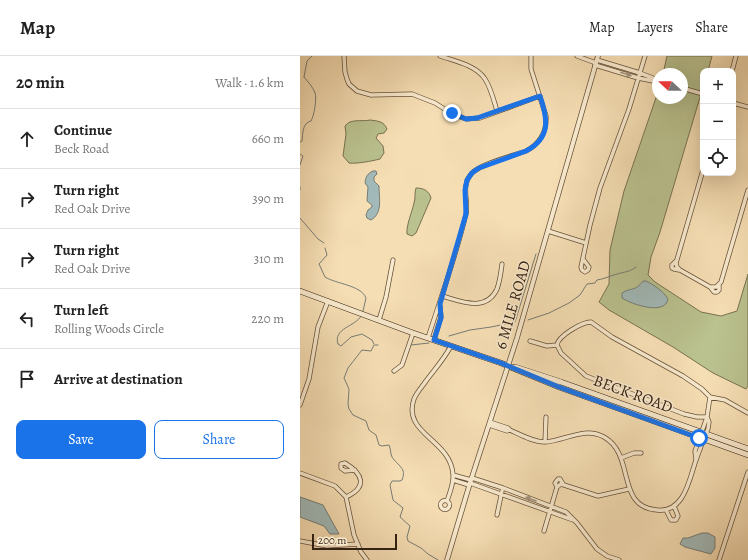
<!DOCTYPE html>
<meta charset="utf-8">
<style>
:root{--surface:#fff;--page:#f2f2f2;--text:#222;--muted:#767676;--line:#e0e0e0;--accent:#1a73e8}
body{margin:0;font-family:Alegreya,serif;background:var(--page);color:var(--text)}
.controls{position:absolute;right:12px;top:12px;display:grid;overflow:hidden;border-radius:8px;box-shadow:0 4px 16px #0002}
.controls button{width:36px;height:36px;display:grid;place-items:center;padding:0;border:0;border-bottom:1px solid var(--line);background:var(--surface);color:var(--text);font:20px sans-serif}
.compass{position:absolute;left:352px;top:12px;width:36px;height:36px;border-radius:50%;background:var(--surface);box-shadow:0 4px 16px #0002;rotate:292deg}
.scale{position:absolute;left:12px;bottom:10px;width:85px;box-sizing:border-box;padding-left:4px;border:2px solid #362313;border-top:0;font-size:11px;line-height:14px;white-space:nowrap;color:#362313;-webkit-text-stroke:3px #f9eace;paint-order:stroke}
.stop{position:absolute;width:12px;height:12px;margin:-9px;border:3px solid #1a73e8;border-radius:50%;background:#fff}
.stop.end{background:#1a73e8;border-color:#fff;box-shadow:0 1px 4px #0008}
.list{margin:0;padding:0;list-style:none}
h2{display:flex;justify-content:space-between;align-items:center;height:52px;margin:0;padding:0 16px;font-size:17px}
h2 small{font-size:13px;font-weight:400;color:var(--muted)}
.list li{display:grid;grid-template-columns:26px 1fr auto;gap:12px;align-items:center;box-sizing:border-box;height:60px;padding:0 16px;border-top:1px solid var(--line)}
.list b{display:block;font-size:15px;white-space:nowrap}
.list p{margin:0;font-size:13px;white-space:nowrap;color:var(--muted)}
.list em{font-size:13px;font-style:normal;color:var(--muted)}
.actions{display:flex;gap:8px;padding:12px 16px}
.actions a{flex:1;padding:9px 0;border:1px solid var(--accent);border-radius:8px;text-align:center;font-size:14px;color:var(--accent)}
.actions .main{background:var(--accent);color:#fff}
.icon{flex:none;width:22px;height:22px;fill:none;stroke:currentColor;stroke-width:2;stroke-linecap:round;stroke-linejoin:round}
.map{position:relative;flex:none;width:448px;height:504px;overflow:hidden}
header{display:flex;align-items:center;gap:24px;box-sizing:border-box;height:56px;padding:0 20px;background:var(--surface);border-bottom:1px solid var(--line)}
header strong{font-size:19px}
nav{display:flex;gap:22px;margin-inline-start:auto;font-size:14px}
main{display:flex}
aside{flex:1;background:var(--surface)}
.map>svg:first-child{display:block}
.green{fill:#bac28f;stroke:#787251}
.water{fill:#a1b9b8;stroke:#767d76}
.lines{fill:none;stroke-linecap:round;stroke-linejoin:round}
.stream{stroke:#767d76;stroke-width:1}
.minor-casing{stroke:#66523b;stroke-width:5}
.tertiary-casing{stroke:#66523b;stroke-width:5.5}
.secondary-casing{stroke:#362313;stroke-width:6}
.minor{stroke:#f9eace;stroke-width:3.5}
.tertiary{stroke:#f9eace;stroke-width:4}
.secondary{stroke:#f9eace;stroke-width:5}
.oneway{fill:#a1907a}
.route{stroke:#1a73e8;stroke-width:5}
.labels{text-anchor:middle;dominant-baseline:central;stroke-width:3;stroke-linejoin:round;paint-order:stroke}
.street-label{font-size:16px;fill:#362313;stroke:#f9eace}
</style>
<header>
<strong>Map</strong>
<nav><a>Map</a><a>Layers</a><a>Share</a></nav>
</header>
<main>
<aside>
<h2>20 min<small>Walk · 1.6 km</small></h2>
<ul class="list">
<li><svg class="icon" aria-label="ahead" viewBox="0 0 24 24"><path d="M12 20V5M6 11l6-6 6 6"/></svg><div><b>Continue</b><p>Beck Road</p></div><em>660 m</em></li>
<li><svg class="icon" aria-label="right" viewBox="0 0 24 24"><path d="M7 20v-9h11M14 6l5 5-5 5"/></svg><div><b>Turn right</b><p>Red Oak Drive</p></div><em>390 m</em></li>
<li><svg class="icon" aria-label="right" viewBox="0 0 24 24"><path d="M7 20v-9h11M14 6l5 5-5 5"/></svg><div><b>Turn right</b><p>Red Oak Drive</p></div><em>310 m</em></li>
<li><svg class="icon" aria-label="left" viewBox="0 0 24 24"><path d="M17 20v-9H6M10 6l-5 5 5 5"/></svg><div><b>Turn left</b><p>Rolling Woods Circle</p></div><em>220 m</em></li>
<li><svg class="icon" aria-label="arrive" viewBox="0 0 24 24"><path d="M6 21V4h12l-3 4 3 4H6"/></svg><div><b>Arrive at destination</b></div></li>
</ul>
<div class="actions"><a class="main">Save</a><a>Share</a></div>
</aside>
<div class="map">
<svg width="448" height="504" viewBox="0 0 448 504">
<rect width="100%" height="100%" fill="#f6deb4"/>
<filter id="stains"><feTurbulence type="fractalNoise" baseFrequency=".005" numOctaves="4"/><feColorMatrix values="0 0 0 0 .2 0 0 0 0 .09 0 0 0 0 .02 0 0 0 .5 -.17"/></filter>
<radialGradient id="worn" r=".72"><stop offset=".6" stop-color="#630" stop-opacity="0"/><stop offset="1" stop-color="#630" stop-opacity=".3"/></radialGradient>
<path class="green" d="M367,0h45l-4,15h-5v16l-43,145 -9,25 -3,18 7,7 46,30 20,4 16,-5 11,-37v112l-2,3 -33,-16 -40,-26 -64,-37 -10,-8 10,-18 1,-34 14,-59 34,-99v6h24v-24h-19z
M70,64c7,1 14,1 17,9l-3,4 -6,1 -2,4 7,8 1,7 -4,6c-8,2 -23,5 -31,4l-6,-7 3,-22 -1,-8c6,-8 16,-4 25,-6z
M116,132c8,0 13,3 15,10l-15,35 -4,3 -5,-2c-1,-8 5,-22 7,-31 2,-6 0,-9 2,-15z"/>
<path class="water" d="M73,115h3l1,3 -3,3v4l5,5c0,12 4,27 -8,34l-4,-2 -1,-3 2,-5 4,-3v-2l-5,-4 1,-14 -3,-4c1,-7 2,-9 8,-12z
M343,225h3c8,4 17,10 22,18 -3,17 -37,5 -46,-1v-5c9,-6 13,-1 21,-12z
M0,441l23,8 16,29h-9l-6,-8 -24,-9z
M402,477h6l7,4v11l-4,6 -26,-7 -5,-3 3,-6h5z"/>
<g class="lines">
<path class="stream" d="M4,21l3,-16 5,-5
M0,86l2,-1c1,-7 0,-18 9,-20 3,-5 6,-22 4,-28 -2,-6 -7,-11 -11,-16
M0,98l3,2 -3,9
M0,131v3
M0,162l18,21 6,4
M25,192l2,7 -8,9 6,13c11,7 36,8 41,21l-3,13
M61,260c-6,11 -28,12 -23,28l3,2 10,-9 11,-3 10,6 2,4
M228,264l21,-7 20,-10 11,-8 7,-11 8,-1 2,-3c7,-1 13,-4 20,-6 7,-2 13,-2 19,-7
M149,280l21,-6 21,-3 24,-5 21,-68
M74,289l-3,6 -9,-1 -14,18 -4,10 5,11 -1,15 1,5 4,6 13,6 3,9 7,5 3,10 3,1 7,-1c2,4 1,8 3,12 6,9 15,11 10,23l-2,1h-8l-2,4 3,15 10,8 -3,9 10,9 -3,11 1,4 13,7 7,6 10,6
M75,289h3
M111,289l18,-2"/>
<g class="minor-casing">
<path id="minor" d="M44,0l1,16 2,7 2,5 8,7 14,4 41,-1 23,9 19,12 12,4 14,-1 60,-22
M140,0c14,5 36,9 45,23 6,9 9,22 12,32
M277,0l19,7
M297,4l43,13 18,7
M295,9l43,13 20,4
M432,15l4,-15
M382,32l21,6
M433,47l15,4
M403,114l-27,93 1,4 3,3 30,17h6l5,-5 27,-92
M248,175l38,12
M283,203l6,8 -1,3 -3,2 -3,-2 -1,-3 9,-42 10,-37 29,-79 16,-53
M376,205l-4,4v3l2,1 5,1
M410,231l4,5h3l2,-2v-5
M142,240c18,5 44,17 55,-7 3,-8 4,-17 5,-25
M79,264l7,-23 7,-37
M128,282c13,-41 28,-82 38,-124 3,-14 -6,-28 6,-41 9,-9 40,-17 54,-22 14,-7 21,-20 20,-35l-15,-47v-13
M134,284l7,-23 -1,-11
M230,285l17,5 10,-1
M257,289c1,-9 25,-23 34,-23l21,15 71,39 19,13 8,8
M257,289l4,8 25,23 98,38 13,3h10
M94,315l8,-6 11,-32
M410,341l15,3 23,13
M0,349l9,-26 9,-52 10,-26
M190,366l18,6 2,2c11,5 23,12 35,12 20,-1 39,-16 59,-5 32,18 11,70 53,73 26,3 32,-28 38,-47 4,-11 8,-23 13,-34l1,-7 -2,-5
M189,369l18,6 3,-1
M245,386l1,-25
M321,402l13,-5h7
M396,404l-1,-9 12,-34 3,-20
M0,417l35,13 11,11 8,38 7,17 6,8
M153,419l18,5
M172,422l31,10 63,24 11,11 20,26 10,7 12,4
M153,424l16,5
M170,427l103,37
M257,431l-2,-4 3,-4h2l3,5
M46,441c22,-10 17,-23 -1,-34l-4,1v4l4,3 10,-1
M140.5 449a4.5 4.5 0 1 1 9 0a4.5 4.5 0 1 1-9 0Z
M147,445c3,-9 7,-18 6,-27 -3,-35 -51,-40 -39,-75 3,-7 8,-12 12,-18 9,-12 18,-22 25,-35
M366,454l5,10h5l2,-4 -4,-10
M197,459l5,-24
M244,475l13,-44 4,-3 37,12 31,-7
M0,485l27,5 31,-2
M419,504l29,-88"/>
</g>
<g class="tertiary-casing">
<path id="tertiary" d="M147,504l23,-77 47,-145 81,-282"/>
</g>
<g class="secondary-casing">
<path id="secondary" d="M0,235l113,42 88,30 58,24 189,68
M215,311l46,15 187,67"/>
</g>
<use href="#minor" class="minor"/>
<use href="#tertiary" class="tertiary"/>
<use href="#secondary" class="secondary"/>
</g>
<defs><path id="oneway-solid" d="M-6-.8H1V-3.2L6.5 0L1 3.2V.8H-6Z"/></defs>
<g class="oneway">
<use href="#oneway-solid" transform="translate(326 18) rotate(17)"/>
<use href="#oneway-solid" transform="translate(231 443) rotate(-159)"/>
</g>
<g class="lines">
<path class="route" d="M152,57l14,6 11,-1 63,-22c8,23 11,42 -14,55l-47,17 -7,5 -5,7 -2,10 1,24 -26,90 1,14 -7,22 67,23 58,24 140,51"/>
</g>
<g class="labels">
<g class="street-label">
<text transform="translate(213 249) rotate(-74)">6 MILE ROAD</text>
<text transform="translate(333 338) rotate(20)">BECK ROAD</text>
</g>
</g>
<rect width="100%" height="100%" filter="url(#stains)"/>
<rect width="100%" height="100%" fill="url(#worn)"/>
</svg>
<div class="controls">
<button>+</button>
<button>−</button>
<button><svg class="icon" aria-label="locate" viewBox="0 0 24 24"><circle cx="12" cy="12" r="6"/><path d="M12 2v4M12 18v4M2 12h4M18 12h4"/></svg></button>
</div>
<svg class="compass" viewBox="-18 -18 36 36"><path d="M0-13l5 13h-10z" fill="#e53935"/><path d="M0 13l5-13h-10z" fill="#767676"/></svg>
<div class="scale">200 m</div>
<div class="stop" style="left:399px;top:382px"></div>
<div class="stop end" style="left:152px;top:57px"></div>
</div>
</main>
